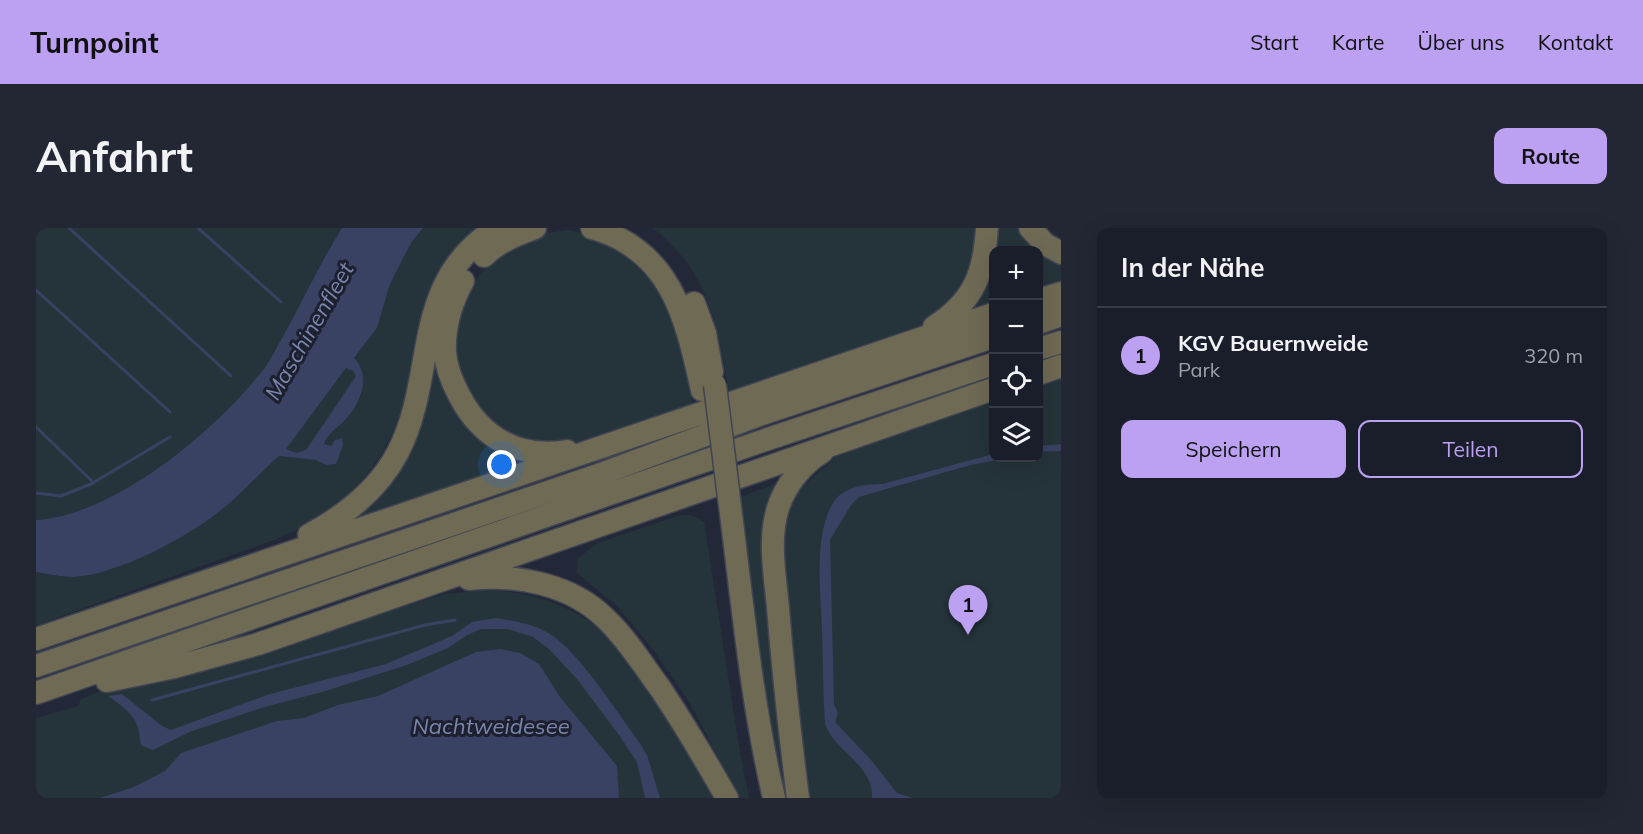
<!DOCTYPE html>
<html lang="de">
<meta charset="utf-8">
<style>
:root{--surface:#1a1e2b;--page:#232733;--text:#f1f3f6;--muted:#9fa2a9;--line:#383c47;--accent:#bca0f2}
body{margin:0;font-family:Mulish,sans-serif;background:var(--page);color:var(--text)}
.controls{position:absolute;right:18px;top:18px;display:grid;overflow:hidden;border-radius:12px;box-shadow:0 6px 24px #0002}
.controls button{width:54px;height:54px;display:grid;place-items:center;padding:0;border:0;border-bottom:2px solid var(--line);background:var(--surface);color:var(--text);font:30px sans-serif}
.you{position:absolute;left:466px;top:237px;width:21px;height:21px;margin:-15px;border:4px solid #fff;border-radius:50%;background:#1a73e8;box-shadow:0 0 0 9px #1a73e833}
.badge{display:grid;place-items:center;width:39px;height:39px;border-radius:50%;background:var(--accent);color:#111;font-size:20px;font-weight:700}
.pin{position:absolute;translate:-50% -50px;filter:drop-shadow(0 2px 3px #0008)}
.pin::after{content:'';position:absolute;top:32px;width:21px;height:18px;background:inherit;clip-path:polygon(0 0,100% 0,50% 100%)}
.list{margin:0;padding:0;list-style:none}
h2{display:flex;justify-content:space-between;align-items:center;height:78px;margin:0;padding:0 24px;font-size:26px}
h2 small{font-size:20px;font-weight:400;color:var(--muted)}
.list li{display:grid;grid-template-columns:39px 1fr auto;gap:18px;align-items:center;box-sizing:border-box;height:96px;padding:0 24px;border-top:2px solid var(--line)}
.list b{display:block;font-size:22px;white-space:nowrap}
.list p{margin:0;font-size:20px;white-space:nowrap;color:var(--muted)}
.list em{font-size:20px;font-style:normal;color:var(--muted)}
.actions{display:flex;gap:12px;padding:18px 24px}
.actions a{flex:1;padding:14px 0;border:2px solid var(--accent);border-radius:12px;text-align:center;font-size:21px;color:var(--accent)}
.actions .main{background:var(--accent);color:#111}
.icon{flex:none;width:33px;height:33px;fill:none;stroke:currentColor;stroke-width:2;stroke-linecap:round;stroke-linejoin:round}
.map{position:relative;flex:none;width:1025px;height:570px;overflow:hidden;border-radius:12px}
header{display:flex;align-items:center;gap:36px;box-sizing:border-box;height:84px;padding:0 30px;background:var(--accent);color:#111}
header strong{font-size:28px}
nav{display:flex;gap:33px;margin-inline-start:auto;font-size:21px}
.intro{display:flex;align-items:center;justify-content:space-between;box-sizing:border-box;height:144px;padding:0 36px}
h1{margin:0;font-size:42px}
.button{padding:15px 27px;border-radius:12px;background:var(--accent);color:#111;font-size:21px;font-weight:700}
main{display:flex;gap:36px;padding:0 36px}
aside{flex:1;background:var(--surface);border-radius:12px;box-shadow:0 6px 24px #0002}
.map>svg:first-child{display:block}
.green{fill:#25343a}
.water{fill:#394262;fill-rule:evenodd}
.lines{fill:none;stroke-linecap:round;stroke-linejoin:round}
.stream{stroke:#394262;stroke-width:3}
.motorway-casing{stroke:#3f4352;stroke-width:25}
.motorway{stroke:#6f6a54;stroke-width:22}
.motorway-bridge-casing{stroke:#3f4352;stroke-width:25;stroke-linecap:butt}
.motorway-bridge{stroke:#6f6a54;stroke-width:22}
.labels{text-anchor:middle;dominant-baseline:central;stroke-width:6;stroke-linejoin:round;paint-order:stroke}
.water-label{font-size:22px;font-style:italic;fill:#7b86ac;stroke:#1c202f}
</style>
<header>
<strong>Turnpoint</strong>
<nav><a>Start</a><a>Karte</a><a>Über uns</a><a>Kontakt</a></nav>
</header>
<div class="intro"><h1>Anfahrt</h1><a class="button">Route</a></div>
<main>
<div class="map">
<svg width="1025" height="570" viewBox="0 0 1025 570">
<rect width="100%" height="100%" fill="#232839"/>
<path class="green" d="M0,0h306c-23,36 -40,75 -61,112 -6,10 -11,22 -19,31 -47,60 -147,144 -226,149z
M387,0h54c-38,30 -55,72 -63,119 -3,19 -5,39 -11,58 -14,48 -48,92 -91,117 -12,7 -26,12 -38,18l-238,85v-53c12,2 25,5 37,5 45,-2 118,-41 153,-71 18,-15 36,-34 53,-50l37,4 10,5 10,-1 6,-19 -11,2 -7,-2 2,-6 23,-23 13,-21 -8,-37 23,-30 13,-44 21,-41z
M617,0h329l-15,59 -43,39 -195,67c-12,-67 -19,-120 -76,-165z
M956,0h29l40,32v24l-22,7 -1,-41h-45v55l-37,14z
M532,2l34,7 30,18 28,33 19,45 4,29 7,9 2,33 -111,38 -31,5 -28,-3 -47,-33 -20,-49v-37l15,-37 11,-15 28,-24 30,-15z
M398,107l15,57 92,66 -219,77 54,-43z
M311,139l6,4 3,5 -50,74 -9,3 -12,-4z
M1025,149v67l-22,2 -1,-61z
M957,172v54l-111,30 -1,7 90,-26 37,-7h30l1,-6 22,-1v347h-251l-7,-43 -18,-179 -1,-33 3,-23 5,-16 9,-16 39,-35z
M738,256l-7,22 -6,39 28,237 -8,2 -35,-215 -7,-71z
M644,287h11l13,7 35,225 10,51h-10l-48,-93 -39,-57 -35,-42 -40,-33 1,-15 20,-15z
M447,362c52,1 99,18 135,57 14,16 24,36 35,53 22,32 42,64 60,98h-677v-80l42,-12 3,-7 17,-7 55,-8 292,-90z"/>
<path class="water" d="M306,0h81l-12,15 -21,41 -13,44 -23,30c17,18 8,43 -8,61 -7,8 -19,15 -22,25l7,2 4,-6 7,-2 1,7 -7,19 -10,1 -10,-5 -37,-4c-18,16 -35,35 -53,50 -35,30 -108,69 -153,71 -12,0 -25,-3 -37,-5v-52c79,-5 179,-89 226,-149 8,-9 13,-21 19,-31 21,-37 38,-76 61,-112zM310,140l7,3 3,5 -50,74 -9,3 -11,-4z
M1025,216v7l-22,1v-6z
M957,226v4h15l-37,7 -112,32 -8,8 -21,35 4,164 4,9 -3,9 36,38 26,33 16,5h-41c2,-33 -37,-46 -47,-74 -2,-31 -2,-62 -3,-93 -1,-37 -9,-95 11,-128 10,-16 31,-19 49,-19z
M460,390c18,3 38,6 54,16 29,18 67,78 89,108l8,13 13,43h-15l-8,-36 -18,-27 -42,-56 -28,-30 -16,-12 -25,-8h-27l-14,6 -19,13 -41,17 -85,27 -61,16 -69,23 -39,19 -11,-4c-3,-6 -2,-11 -4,-18 -4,-15 -19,-24 -30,-32l14,-2 40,32 9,4 99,-36 116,-30 66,-28 20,-14z
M464,421l20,4 19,11 21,33 57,69 2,32h-519l34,-11 31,-16 16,-18 96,-32 27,-3 34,-13 40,-9 98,-44z"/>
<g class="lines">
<path class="stream" d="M33,0l162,148
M162,0l83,74
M0,62l134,122
M0,199l58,56
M0,265l25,3 30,-12 79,-47
M116,472l273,-75 30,-5"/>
<g class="motorway-casing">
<path id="motorway" d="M556,0c80,22 94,91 110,162
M994,0l15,16 16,9
M448,28c14,-14 32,-21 51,-28
M427,53c-12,22 -19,46 -18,71 1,14 7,30 14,43 22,43 60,64 108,56
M1002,72l23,-7
M658,75l11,30 7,39
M1002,95l23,-8
M898,99c40,-26 50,-53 53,-99
M1002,121l23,-7
M1002,146l23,-8
M693,270c13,100 22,202 45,300
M273,307c35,-19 70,-46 89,-83 40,-77 11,-170 99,-224
M433,351c48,-5 102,5 137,40 21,20 37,46 54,69 24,36 46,73 67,110
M0,411l957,-325
M0,438l562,-191 164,-61 231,-77
M71,453l68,-14 83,-23 735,-255
M0,465l732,-254 225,-75
M762,570c-8,-63 -15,-127 -20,-190 -3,-33 -10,-68 0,-100 7,-22 24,-44 44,-56"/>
</g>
<use href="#motorway" class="motorway"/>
<g class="motorway-bridge-casing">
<path id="motorway-bridge" d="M679,157l14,113"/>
</g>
<use href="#motorway-bridge" class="motorway-bridge"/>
</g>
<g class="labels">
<g class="water-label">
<text transform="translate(273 103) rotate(-60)">Maschinenfleet</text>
<text x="455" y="498">Nachtweidesee</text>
</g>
</g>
</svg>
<div class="controls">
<button>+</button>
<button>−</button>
<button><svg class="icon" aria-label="locate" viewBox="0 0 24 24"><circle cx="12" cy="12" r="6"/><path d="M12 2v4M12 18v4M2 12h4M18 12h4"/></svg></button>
<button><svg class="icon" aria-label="layers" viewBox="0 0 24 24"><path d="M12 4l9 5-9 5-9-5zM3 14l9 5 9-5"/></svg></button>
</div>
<div class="you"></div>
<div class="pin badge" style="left:932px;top:407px">1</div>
</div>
<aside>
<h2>In der Nähe<small></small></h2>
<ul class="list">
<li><span class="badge">1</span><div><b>KGV Bauernweide</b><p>Park</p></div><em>320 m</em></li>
</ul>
<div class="actions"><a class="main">Speichern</a><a>Teilen</a></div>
</aside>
</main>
